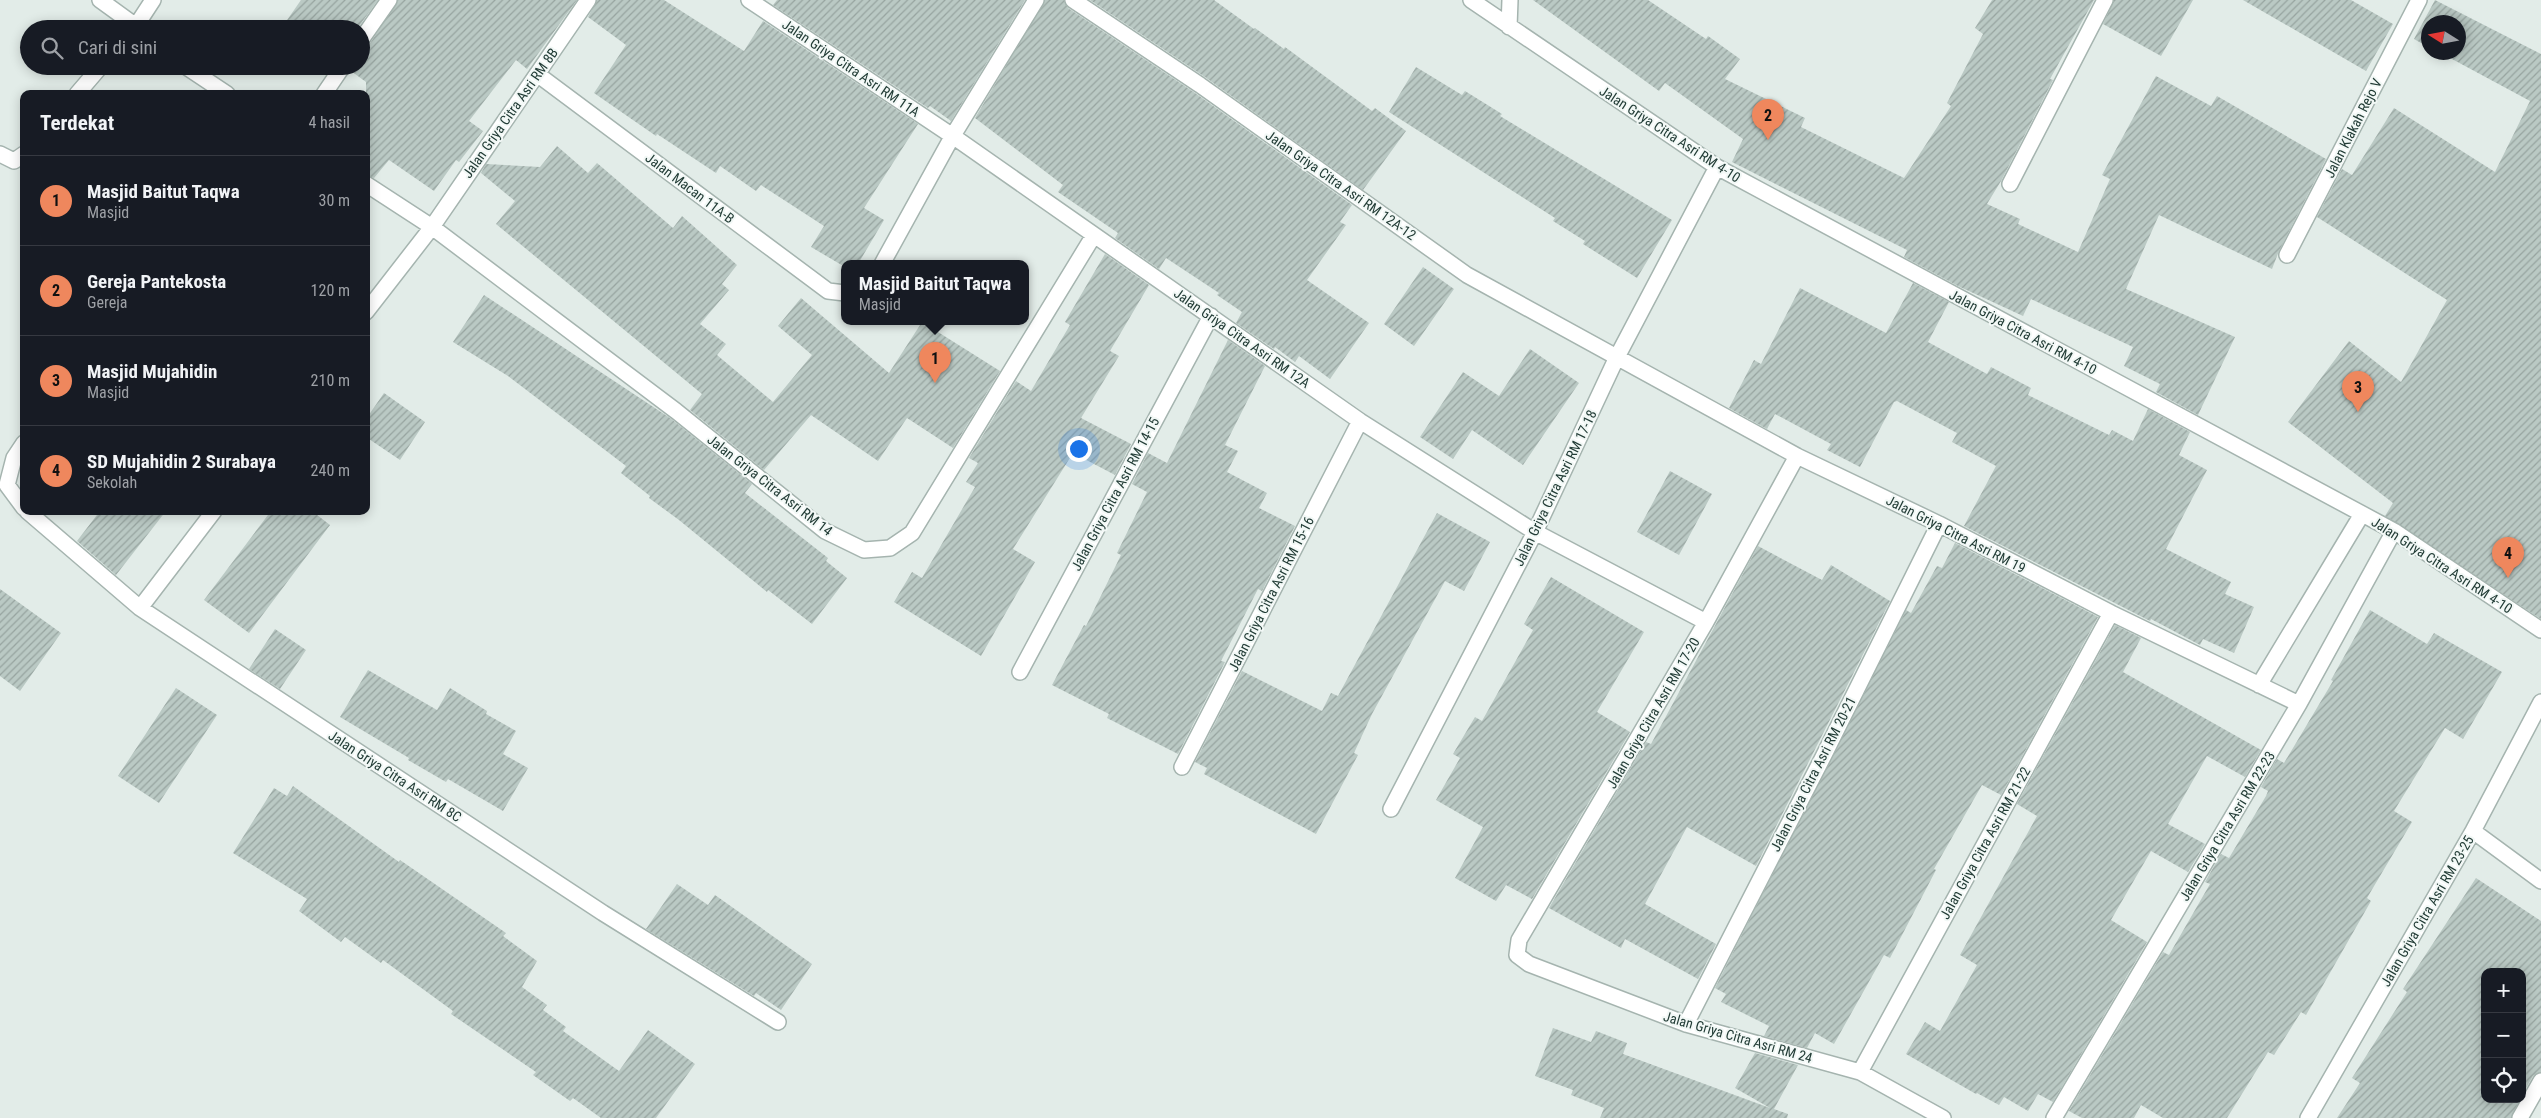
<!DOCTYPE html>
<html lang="id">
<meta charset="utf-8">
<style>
:root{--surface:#171b24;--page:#20242c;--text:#f1f3f6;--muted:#9ea1a6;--line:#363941;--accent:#ef875d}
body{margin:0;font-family:"Roboto Condensed",sans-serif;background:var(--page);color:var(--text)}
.controls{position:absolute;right:15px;bottom:15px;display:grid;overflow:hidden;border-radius:10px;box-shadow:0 2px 12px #0003}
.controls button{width:45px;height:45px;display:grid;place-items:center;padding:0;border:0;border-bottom:1px solid var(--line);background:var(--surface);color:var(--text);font:25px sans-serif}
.compass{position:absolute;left:2421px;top:15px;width:45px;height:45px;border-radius:50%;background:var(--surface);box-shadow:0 2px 12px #0003;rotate:281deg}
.you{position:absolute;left:1078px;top:448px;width:18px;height:18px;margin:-12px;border:4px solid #fff;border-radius:50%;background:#1a73e8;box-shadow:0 0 0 8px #1a73e833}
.badge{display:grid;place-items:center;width:32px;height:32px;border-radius:50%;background:var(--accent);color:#111;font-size:16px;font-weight:700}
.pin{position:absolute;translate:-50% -41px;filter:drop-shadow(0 1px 2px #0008)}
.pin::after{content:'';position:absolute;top:26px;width:18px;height:15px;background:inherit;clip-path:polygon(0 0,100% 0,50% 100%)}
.popup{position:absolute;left:841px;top:260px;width:188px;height:65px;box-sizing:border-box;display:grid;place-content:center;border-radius:10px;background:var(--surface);filter:drop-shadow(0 1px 4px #0005);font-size:16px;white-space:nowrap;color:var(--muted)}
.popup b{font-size:19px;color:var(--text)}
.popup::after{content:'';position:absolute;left:50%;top:100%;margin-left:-10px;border:10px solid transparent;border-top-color:var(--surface)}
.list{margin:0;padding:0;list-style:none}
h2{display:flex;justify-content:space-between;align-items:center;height:65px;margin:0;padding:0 20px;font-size:21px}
h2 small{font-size:16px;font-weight:400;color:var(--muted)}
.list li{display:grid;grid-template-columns:32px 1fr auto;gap:15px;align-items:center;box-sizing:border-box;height:90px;padding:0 20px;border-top:1px solid var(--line)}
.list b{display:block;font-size:19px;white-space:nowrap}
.list p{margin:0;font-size:16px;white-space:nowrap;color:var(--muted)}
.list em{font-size:16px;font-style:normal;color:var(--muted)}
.icon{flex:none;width:28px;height:28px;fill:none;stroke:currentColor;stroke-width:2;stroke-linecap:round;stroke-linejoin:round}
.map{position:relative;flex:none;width:2541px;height:1118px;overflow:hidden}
.search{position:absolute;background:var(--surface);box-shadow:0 2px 12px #0003;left:20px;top:20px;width:350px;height:55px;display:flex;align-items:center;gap:12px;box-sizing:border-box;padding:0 18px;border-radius:28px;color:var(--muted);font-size:19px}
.panel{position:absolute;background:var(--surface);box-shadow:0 2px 12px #0003;left:20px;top:90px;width:350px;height:425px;border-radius:10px}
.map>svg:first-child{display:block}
.building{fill:url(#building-hatch)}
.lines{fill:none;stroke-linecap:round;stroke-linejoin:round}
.minor-casing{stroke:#a5b4af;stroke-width:18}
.minor{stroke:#fff;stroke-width:15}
.labels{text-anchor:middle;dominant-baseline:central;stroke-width:4;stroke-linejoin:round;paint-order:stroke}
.street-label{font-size:14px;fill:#223c36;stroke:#f2f8f6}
</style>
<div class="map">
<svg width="2541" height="1118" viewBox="0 0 2541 1118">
<defs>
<pattern id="building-hatch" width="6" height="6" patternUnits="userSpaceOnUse" patternTransform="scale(1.25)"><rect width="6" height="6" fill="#bac9c4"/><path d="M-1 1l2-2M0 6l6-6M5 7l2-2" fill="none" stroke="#97a4a0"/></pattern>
</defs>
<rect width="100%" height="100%" fill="#e2ece8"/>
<path class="building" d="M301,0h77l-21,29h-64l-8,-6z
M398,0h179l-50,69 -11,-9 -47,61 14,10 -24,31 -3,-2 -22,31 -45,-31 -15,18 -8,-3v-93l-15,-11 1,-5h9v-17l8,-4z
M597,0h67l80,51 19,-30 155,103 -54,84 20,12 -26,44h-13v3l-34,-20 13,-21 -63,-41 -5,6 -36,-25 -4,7 -59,-39 -1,2 -62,-43 32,-48 -38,-28z
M777,0h248l-74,121 -21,-15 -2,2 -155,-103z
M1045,0h19l4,8 127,85 157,112 -12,17 6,3 -39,55 62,43 -39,56 -31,-23 -4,6 -20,-15 -1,2 -38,-26 6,-11 -25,-17 2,-2 -53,-35 -7,11 -44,-31 3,-5 -60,-41 5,-7 -88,-67z
M1090,0h124l40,29 1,-1 29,21 1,-2 87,64 3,-3 31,23 -43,59 -158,-113z
M1533,0h115l58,39 2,-3 32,23 -15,20 80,39 -4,9 103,51 47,-72 -4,-3 36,-69 -8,-6 17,-28h102l-44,79 3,1 -52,101 -14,23 33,15 -2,5 60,28 32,-73 -8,-4 54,-99 55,30 6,-10 109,63 -47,92 -7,18 -113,-54 -33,74 109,48 -37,78 -42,-23 4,-8 -36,-18 9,-19 -102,-48 -8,17 -65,-30 -54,-29 3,-7 -175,-88 11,-23 -78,-56 -6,8z
M2114,0h79l-32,56 -58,-32z
M2243,0h108l42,24 -27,47z
M2435,0l106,54v565l-156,-103 8,-13 -105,-81 61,-81 52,41 46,-82 -130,-83 25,-48 10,6 42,-67 101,64 35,-71 -91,-49h19v-30h-30v25l-14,-8z
M1416,67l46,28 3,-4 37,23 -2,2 172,104 -35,58 -54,-34 2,-3 -32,-20 2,-3 -166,-106z
M557,146l31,27 9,-10 76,65 9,-12 55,49 -15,19 7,6 -29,34 26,20 -9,11 56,47 39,-47 -34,-29 23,-28 88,75 33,-51 78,49 -47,77 -46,-30 -29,43 -67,-46 -47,55 -74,-60 12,-16 -206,-170 19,-23 -34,-28 5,-9 54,3z
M1105,254l44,31 -39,66 9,5 -38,62 50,26 -16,31 -42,-22 -60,96 22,13 -54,94 -87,-54 18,-30 10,6 53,-91 -9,-5 12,-19 -9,-5 47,-77 15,10 39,-66 -5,-3z
M1423,267l31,22 -40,57 -30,-22z
M1913,283l36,19 -21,40 59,32 4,-7 40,21 -3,7 81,40 3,-5 21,11 15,-32 42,23 -11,23 28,15 -41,79 65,33 -6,12 29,13 -20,46 -31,-14 -3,6 -49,-26 -1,2 -186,-95 32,-60 -44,-24 5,-9 -60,-32 -3,1 -34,65 -33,-17 4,-6 -56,-30 -8,15 -38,-21 25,-48 7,4 39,-76 86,45z
M484,295l186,123 82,66 -7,9 83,65 -2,3 21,17 -35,46 -44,-34 -1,2 -88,-72 -30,-22 1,-2 -29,-23 5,-7 -118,-90 -55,-34z
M1228,340l37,26 -40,79 13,6 -11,21 40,21 -8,15 36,18 -33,65 -4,-2 -37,72 4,1 -47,92 -71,-36 2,-4 -57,-29 32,-60 2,1 35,-71 -4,-2 30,-61 -15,-8 16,-31 19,10z
M1530,349l49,34 -56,82 -51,-35 -19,29 -33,-22 43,-65 36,24z
M384,393l41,29 -25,38 -34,-23v-18z
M1670,471l42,23 -33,61 -42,-23z
M100,511h66l-50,64 -39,-34z
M271,511h41l18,14 -81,108 -45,-33z
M1437,513l53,29 -26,49 -19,-10 -73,133 -18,39 4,2 -42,79 -112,-60 3,-6 -12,-6 47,-91 80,40 9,-18 7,3z
M1955,543l143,74 -97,178 -19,-10 -48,84 2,1 -46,88 -6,-3 -50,89 -19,-11 -8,15 -43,-12 5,-10 -48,-24 5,-8 -11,-6 191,-378 5,3 26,-47 5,2z
M1758,546l64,34 9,-15 59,36 -134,265 -69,-39 -42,77 71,40 -18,35 -73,-40 -4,9 -72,-40 97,-166 5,2z
M1551,577l93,55 -47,80 33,20 -98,167 -26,-14 -10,16 -41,-23 28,-51 -47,-27 24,-42 -7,-4 22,-37 7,4 51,-91 -9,-6z
M0,589l61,44 -41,58 -20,-15z
M2370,610l57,34 7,-11 68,39 -39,67 -18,-11 -51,83 18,11 -45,76 4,3 -65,114 -5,-3 -27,43 -6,-3 -41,66h-64l-22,-13 -7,13h-52l-13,-7 94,-159 6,3 41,-71 -5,-2 16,-28 8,4 37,-62 2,-5 -7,-4 16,-28 7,4 49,-82 -2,-1z
M2115,625l26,13 -18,34 138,78 -16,27 -38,-21 -39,68 37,20 -17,28 -37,-21 -40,69 36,22 -94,160 -15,-8 -10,17 -24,-14 -5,8 -22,-12 -1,1 -70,-40 19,-32 15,9 37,-66 -17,-10 77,-139 -20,-12z
M275,629l31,21 -26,39 -31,-20z
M368,670l69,40 13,-22 37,23 -1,3 30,17 -13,23 25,14 -25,43 -55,-32 -2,3 -38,-22 1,-2 -69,-41z
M176,688l41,27 -58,88 -41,-27z
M293,786l106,76 1,-2 106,73 -3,3 34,25 -15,26 25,18 -4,5 23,17 -3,4 56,40 29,-41 47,34 -39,54h-55l-28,-20 -3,3 -37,-26 3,-3 -85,-58 2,-3 -70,-51 -2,3 -36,-26 -4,5 -42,-31 8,-12 -74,-46 41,-65 13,8z
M2476,878l65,43v151l-8,4 -11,19v-123h-37v127h35l-9,19h-174l23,-35 -8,-5 55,-86 -4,-3z
M677,884l31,21 7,-10 97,69 -31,46 -25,-17 -2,3 -108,-67z
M1553,1028l38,14 5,-11 31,12 -4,11 147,54 -35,-20 20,-35 43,12 -24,44 14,5 -1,4h-187l4,-10 -33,-13 2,-5 -38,-14z"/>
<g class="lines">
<g class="minor-casing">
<path id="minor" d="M100,0l40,29
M749,0l208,139 403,282 175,111 171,90
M1073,0l127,85 267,190 330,181 142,68 172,89 188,91
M1471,0l246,167 677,364 147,99
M1509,27l1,-27
M134,29l19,-29
M361,40l28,-40
M185,66l42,28
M537,74l291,217 17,2
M77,94l24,-28
M324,94l19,-28
M0,154l14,7 10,-7
M366,184l66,43 244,184 149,120 39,19 26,-2 22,-15 182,-298
M2010,184l95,-184
M2287,255l132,-255
M882,264l70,-127 84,-137
M366,312l66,-85 156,-227
M24,443l-10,15 -7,27 17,23
M1797,456l-91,166 -187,318 -2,15 12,9 157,60 174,48 83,46
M27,511l113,97 463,305 175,109
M140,608l74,-97
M1020,672l191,-356
M2259,685l103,-171
M1182,767l178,-346
M1391,809l144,-277 82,-175 100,-190
M2473,831l68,50
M1686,1024l137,-267 116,-233
M1860,1072l251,-459
M2054,1118l245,-414 95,-173
M2308,1118l165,-287 68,-129
M2520,1118l21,-37"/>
</g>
<use href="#minor" class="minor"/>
</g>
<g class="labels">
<g class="street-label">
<text transform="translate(851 68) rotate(34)">Jalan Griya Citra Asri RM 11A</text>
<text transform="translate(510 113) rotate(-55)">Jalan Griya Citra Asri RM 8B</text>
<text transform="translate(2353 128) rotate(-63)">Jalan Klakah Rejo V</text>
<text transform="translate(1670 134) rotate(33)">Jalan Griya Citra Asri RM 4-10</text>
<text transform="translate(1341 185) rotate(35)">Jalan Griya Citra Asri RM 12A-12</text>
<text transform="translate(690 188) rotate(37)">Jalan Macan 11A-B</text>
<text transform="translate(2023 332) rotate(28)">Jalan Griya Citra Asri RM 4-10</text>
<text transform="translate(1242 338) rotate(35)">Jalan Griya Citra Asri RM 12A</text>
<text transform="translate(770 485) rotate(38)">Jalan Griya Citra Asri RM 14</text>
<text transform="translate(1555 488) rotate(-64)">Jalan Griya Citra Asri RM 17-18</text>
<text transform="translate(1115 494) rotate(-62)">Jalan Griya Citra Asri RM 14-15</text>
<text transform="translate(1956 534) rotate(27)">Jalan Griya Citra Asri RM 19</text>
<text transform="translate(2442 565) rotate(33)">Jalan Griya Citra Asri RM 4-10</text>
<text transform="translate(1271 594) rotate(-63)">Jalan Griya Citra Asri RM 15-16</text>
<text transform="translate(1653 713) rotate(-60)">Jalan Griya Citra Asri RM 17-20</text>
<text transform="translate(1813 774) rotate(-63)">Jalan Griya Citra Asri RM 20-21</text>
<text transform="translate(395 776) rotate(33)">Jalan Griya Citra Asri RM 8C</text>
<text transform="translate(2227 826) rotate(-59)">Jalan Griya Citra Asri RM 22-23</text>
<text transform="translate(1985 843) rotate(-61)">Jalan Griya Citra Asri RM 21-22</text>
<text transform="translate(2427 911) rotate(-60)">Jalan Griya Citra Asri RM 23-25</text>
<text transform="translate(1738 1037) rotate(16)">Jalan Griya Citra Asri RM 24</text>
</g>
</g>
</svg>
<div class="controls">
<button>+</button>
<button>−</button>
<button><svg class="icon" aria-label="locate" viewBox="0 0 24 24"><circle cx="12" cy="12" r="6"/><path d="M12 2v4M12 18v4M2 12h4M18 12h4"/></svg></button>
</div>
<svg class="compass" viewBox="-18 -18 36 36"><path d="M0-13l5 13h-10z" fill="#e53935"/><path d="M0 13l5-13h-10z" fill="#9ea1a6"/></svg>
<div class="you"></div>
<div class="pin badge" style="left:935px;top:383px">1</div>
<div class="popup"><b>Masjid Baitut Taqwa</b>Masjid</div>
<div class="pin badge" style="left:1768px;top:140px">2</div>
<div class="pin badge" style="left:2358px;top:412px">3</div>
<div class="pin badge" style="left:2508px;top:578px">4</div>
<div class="search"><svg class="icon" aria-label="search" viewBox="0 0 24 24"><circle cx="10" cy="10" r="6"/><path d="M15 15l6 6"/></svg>Cari di sini</div>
<section class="panel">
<h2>Terdekat<small>4 hasil</small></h2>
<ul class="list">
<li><span class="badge">1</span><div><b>Masjid Baitut Taqwa</b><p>Masjid</p></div><em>30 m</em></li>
<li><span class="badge">2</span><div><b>Gereja Pantekosta</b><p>Gereja</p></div><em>120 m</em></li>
<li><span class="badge">3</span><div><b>Masjid Mujahidin</b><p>Masjid</p></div><em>210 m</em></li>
<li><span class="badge">4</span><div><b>SD Mujahidin 2 Surabaya</b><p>Sekolah</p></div><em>240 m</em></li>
</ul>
</section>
</div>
